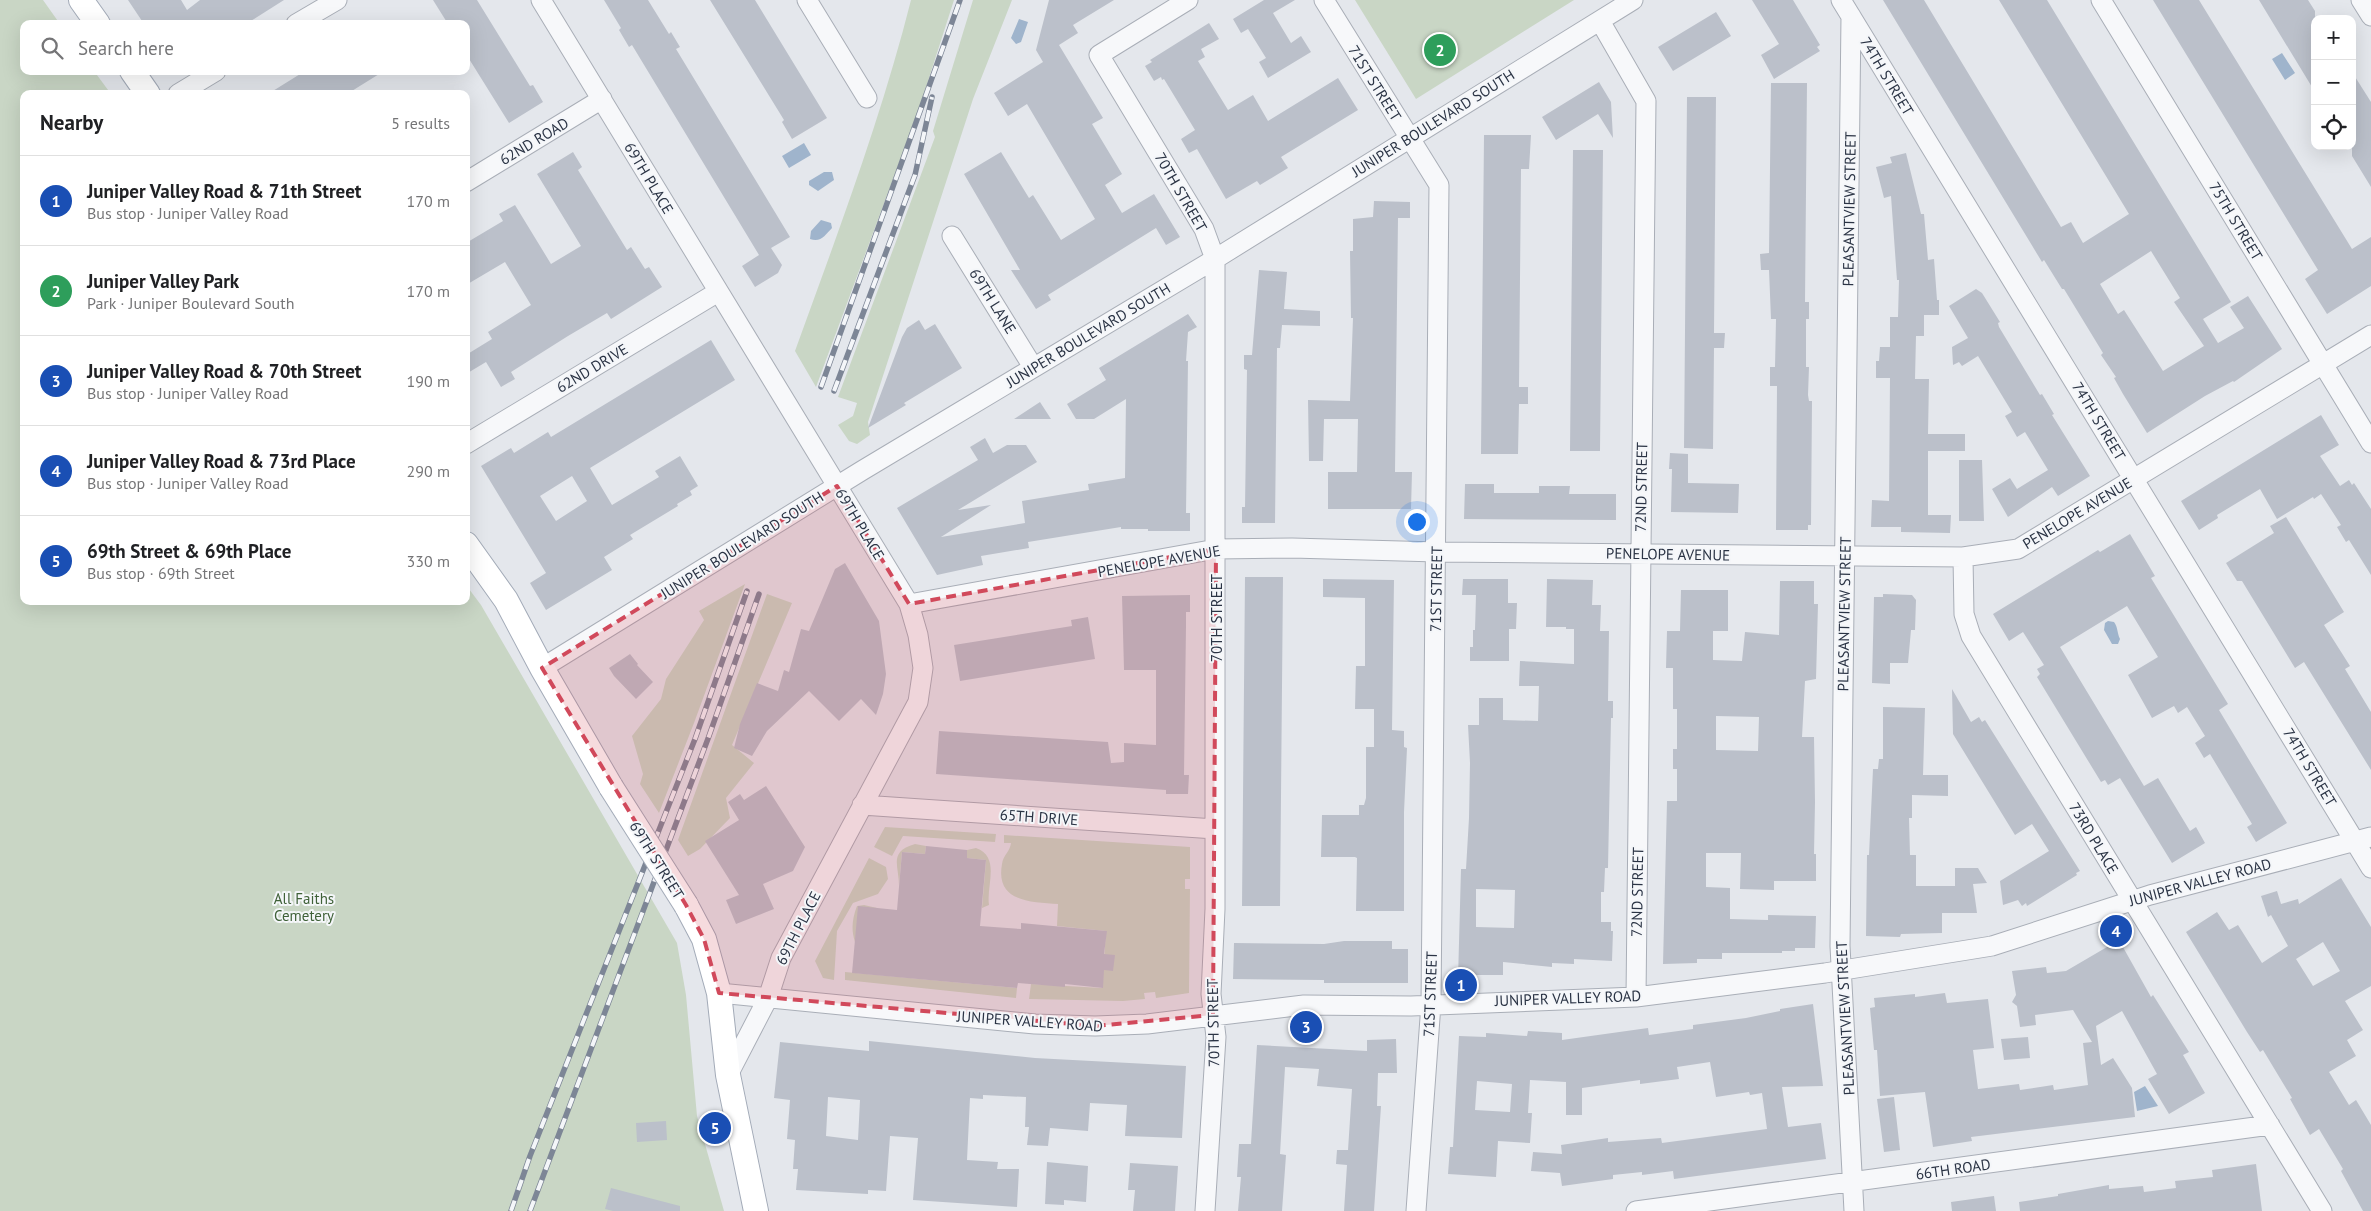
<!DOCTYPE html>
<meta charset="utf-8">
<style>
:root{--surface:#fff;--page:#f2f2f2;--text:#202124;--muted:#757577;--line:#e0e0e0;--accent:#d1495b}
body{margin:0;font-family:"PT Sans",sans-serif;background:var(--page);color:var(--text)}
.controls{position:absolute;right:15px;top:15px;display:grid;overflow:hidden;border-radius:10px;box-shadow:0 5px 20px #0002}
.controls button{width:45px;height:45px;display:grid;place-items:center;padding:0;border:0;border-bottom:1px solid var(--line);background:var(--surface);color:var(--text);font:25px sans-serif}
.you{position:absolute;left:1416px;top:521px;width:18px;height:18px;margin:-12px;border:4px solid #fff;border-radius:50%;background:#1a73e8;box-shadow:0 0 0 8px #1a73e833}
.badge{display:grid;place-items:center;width:32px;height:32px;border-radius:50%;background:var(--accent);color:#fff;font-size:16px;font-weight:700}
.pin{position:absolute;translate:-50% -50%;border:2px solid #fff;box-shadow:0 1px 5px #0006}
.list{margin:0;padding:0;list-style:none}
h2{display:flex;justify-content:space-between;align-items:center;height:65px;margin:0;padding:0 20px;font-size:21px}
h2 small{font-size:16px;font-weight:400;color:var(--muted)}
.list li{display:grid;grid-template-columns:32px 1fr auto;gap:15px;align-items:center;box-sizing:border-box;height:90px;padding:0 20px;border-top:1px solid var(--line)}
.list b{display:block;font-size:19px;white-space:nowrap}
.list p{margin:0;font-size:16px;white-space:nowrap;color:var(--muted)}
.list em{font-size:16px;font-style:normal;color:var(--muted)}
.icon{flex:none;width:28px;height:28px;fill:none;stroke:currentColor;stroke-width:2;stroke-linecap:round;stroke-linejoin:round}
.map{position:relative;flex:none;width:2371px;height:1211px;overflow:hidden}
.search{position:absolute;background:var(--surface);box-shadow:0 5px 20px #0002;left:20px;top:20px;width:450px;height:55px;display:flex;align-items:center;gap:12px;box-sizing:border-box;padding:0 18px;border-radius:10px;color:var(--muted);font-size:19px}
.panel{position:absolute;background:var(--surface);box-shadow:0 5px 20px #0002;left:20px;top:90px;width:450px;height:515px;border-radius:10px}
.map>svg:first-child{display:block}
.green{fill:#c9d6c5}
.water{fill:#9fb4cc}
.building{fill:#bbc0ca;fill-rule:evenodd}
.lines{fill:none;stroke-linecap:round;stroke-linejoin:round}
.minor-casing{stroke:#a9aeb7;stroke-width:21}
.major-casing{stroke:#a3abb8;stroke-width:26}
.minor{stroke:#f7f8fa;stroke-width:19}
.major{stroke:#fff;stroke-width:24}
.rail-casing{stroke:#7d8696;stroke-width:5.5}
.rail{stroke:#f4f6f9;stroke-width:4;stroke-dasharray:11;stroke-linecap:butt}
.major-bridge-casing{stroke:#a3abb8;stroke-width:26;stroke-linecap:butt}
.major-bridge{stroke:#fff;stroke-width:24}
.marked{fill:#d1495b;fill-opacity:0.2;stroke:#d1495b;stroke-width:4;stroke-dasharray:10 6;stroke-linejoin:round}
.labels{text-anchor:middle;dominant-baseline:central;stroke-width:4;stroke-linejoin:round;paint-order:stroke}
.street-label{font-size:15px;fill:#2b3445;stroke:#f4f6f9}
.park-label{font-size:15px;fill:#3f6138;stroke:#f4f6f9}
</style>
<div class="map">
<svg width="2371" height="1211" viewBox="0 0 2371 1211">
<rect width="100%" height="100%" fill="#e4e7ec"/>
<path class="green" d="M0,0h43l17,24h-36v47h70l17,23h-87v507h442v-16l15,20 196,338 9,52 11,121 27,95h-724z
M911,0h43l-35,109 -103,278 -21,-36c42,-116 86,-232 116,-351z
M973,0h39l-39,99 -105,323 2,13 -13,9 -8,-3 -11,-16 15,-9 4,-13 -19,-6 97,-260 -2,-6z
M1355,0h219l-158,99z
M745,584l-51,139 -35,90 -19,-29 3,-10 -11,-38 29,-37 5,-20 38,-59 -5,-9z
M767,594l25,9 -60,142 22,18 -28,35 4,20 -30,31 -12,7 -10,-16z
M885,827l111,7 -1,8 -92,-6 -11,20 -18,-9z
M1004,835l186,12v32h-5v10h5l-1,104 -33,5 -1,-6 -11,1 1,6 -22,2 -94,-2 2,-15 71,4 4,-57 -49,-5 1,-22c-27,-2 -63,-2 -56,-40 1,-9 8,-12 9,-21h-7z
M915,844l11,2 -1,8 -23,-2 -3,34c0,-21 -11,-34 16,-42z
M976,848c25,9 10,38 13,57l-7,3 4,-48 -19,-2v-8z
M869,858l17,9 2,12 -10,15 -25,9 -16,28 -3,49 -11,-2 -8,-17z
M864,905l13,3 -22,34c-4,-12 -3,-23 2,-36z
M845,972l172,16 -1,10 -171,-18z"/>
<path class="water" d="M1019,19l9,3 -7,20 -5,2 -5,-6z
M2282,53l13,20 -10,7 -13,-21z
M804,143l7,12 -22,13 -7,-12z
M824,172h8l2,8 -16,11 -9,-6v-4z
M821,220l10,3 1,5c-7,7 -11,15 -22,11l1,-8z
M2108,621l6,1c4,5 3,11 6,17l-2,5h-6l-8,-14 1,-7z
M2145,1086l13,20 -21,5 -3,-19z"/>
<path class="building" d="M128,0h53l6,10 13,-10h84l-38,24h-102z
M433,0h44l53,86 3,-1 10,17 -34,21 -43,-69v-30h-18z
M604,0h44l21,34 2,-2 9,15 -4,2 114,188 -19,11 11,17 -4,8 -23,14 -13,-21 17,-11 -127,-210 -3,2 -10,-17 2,-2z
M710,0h45l72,118 -35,21 -10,-17 2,-2z
M1049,0h65l-41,25 5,8 -19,12 44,73 -11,6 30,50 -17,11 17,28 32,-19 26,43 -14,8 -10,-17 -108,67 3,5 -15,9 -25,-39h9l-56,-96 37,-22 28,46 4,-3 28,45 34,-21 -68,-115 -19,12 -14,-23 49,-31 -7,-12z
M1264,0h31l-22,13 18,30 10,-7 10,16 -43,26 -9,-16 7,-4 -18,-29 -7,4 -8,-14z
M1752,0h41l27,45 -3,2 3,4 -46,28 -13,-24 18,-11z
M1883,0h41l137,227 10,-5 12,21 46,-29 -130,-214h48l184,302 -28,17 15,24 26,-15 -14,-21 18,-11 34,53 -48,33 -1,-1 -28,15 -58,37 -24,-39 -9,-16 2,-1 -15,-22 2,-2 -39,-64h-2l-18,-29 -2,2zM2151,251l29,47 -6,4 30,44 -41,25 -39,-61 -6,4 -18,-30z
M2153,0h46l153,249 19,-12v49l-44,28 -22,-35 13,-9z
M2259,0h49l7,11v81z
M1716,12l15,24 -58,35 -15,-24z
M1209,23l10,16 -18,10 4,8 -7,4 30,49 25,-15 15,26 70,-43 20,32 -77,47 7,11 -28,17 -3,-4 -31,18 -29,-50 -8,4 -8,-14 14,-9 -31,-51 -2,1 -1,-3 -7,4 -9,-15 7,-4 -2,-2z
M305,71h79l-37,23h-79z
M2352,72l19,30v85l-19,-31z
M1599,82l12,20 2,36 -15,-24 -42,26 -14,-23z
M1771,83h36l-2,219h4v17h-3v48h3l-1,28 1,6h3l-1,124h-3v5h-32l1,-144h-7v-19h5l1,-48h-5l-2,-49h-8l-1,-16 9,-1z
M1687,97h29l-2,236h11l-1,15h-10l-1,101 -29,-1z
M1484,135h47l-2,34h-8l-2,218h9v17h-9l-1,50h-37z
M1573,150h30l-3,301h-30z
M573,152l9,15 -4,3 49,80 4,-3 14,22 4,-2 13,20 -51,32 -4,-6 -39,23 -57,36 4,7 -14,8 -15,-25 -20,12v-19l26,-16 -4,-7 43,-27 -26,-43 -39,23v-42l37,-22 -4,-7 16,-9 36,59 30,-18 -44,-72z
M1906,153l15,61h3l4,46 6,-1 3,41h2v15h-15v21h-8l-1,43h14l-1,55h37v17h-37v64h23l-1,18 -49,-1v-5h-30l1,-27 17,1 1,-123h-14v-17h3l1,-14h10v-30h8l1,-37h-2l-6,-84 -7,2 -8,-31 16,-4 -2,-6z
M1374,201l36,1v16h-12l-3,254h17l-1,37h-83v-37h29l1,-53h-34l-1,42h-14l-1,-61 42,1 3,-83h-2l-1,-67h3v-32l20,-2z
M1259,270l28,2 -3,37 36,2v15l-38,-1 -2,23h-3l-2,175h-33v-16h3l2,-137 -3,-1v-14h8z
M1976,289l6,4 18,29 -2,1 1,4 41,68 2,-1 12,20 -2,1 38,61 -32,20 -6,-9 -44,30 -16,-28 18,-11 7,11 31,-19 -23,-38 -8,5 -12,-21 7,-4 -34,-56 -16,10 -3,-4 -6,3 -1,-18 16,-9 -19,-32z
M1188,314l9,13 -9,5 -2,29h2l-2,152h4v18h-42v-2h-27v-2l-93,15 1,6 -48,8 2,9 -46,10 -40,-67 81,-48 -8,-13 15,-9 8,15 14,-8h19l11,17 -79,48 33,-5 -50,32 84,-14 -3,-22 67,-11 -1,-6 37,-6 1,-79 -32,20h-18l-9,-15 39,-24 -7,-12z
M919,320l6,10 10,-6 27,44 -58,35 2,2 -38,23 34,-91 5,-9z
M711,340l24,40 -145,88 22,37 47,-28 -4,-6 25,-15 18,30 -8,5 2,4 -15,9 1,2 -48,29 3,4 -29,18 8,13 -66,40 -16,-27 16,-10 -65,-107 30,-18 3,5 34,-21 3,5zM572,476l15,25 -31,20 -16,-25z
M1040,402l11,17h-37z
M2321,415l18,30 -19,11 20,30 9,-6 3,5 2,-2 17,26v66l-22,-35 -3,2 -9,-15 4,-2 -20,-31 -7,5 -1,-2 -36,22 -17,-30 -43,26 1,3 -19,12 -18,-29z
M1670,453l18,1v29l51,1 -1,29 -67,-1 1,-43h-3z
M1959,460h23l2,61h-25z
M1465,484h29v9h45v-7h31l-1,8h47v26l-152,-1z
M2286,517l58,95 -20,13 26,41 -5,3 26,43v58l-67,-108 -9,6 -53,-87h-5l-11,-18 48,-30 -4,-7z
M2130,534l25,42 -4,2 77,126 -9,6 68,113 -31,19 -9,-15 5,-3 -42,-70 -6,4 -9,-15 10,-7 -18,-29 -9,6 -4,-7 -22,12 -24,-43 30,-18 -31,-51 -67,41 84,139 14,-8 32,53 6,-4 9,16 -33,20 -52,-85 -12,7 -3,-5 -4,2 -64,-105 3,-3 -3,-5 7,-4 -21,-33 -14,9 -16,-27 105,-64 2,2z
M845,563l34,58 7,53 -3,20 -7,21 -15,-16 -22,22 -30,-30 -42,40 -15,25 -18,-8 6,-24 17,-41 21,8 6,-21 5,2 12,-43 8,2 26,-62z
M1245,577h38l-3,329h-38z
M1323,579l71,1 -2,150 12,1v16l3,1 -3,64v99h-48l1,-53 -2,-1h-34l1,-42h37v-10h5l2,-7v-51h8v-38h-19l1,-43h9v-68l-42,-1z
M1463,579h45v24h9l-1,26h-7v32h-39v-14h3v-17h2l1,-35h-14z
M1547,579l46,1 -1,25h9l-1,26h9l-1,70h5v17h-2l-3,150h-3l-1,24h-3v30h10v9h2l-1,30 -38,-2v5l-22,-1v4l-49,-5v13h-28v4h-17l3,-110h5l3,-51 1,-55 -2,-38h11v-27h24v22l35,1 1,-35h-20l1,-25 54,3v-35h-8v-2h-20zM1476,889l39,1 -1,38 -38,-1z
M1780,581h34v23h4l-2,75 -11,2 -3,56h12l1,65 -1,52h2v27h-42v9l-34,-1 1,-36h-35v34l24,1v31l38,1v-5l48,1 -1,32h-20v3h-13v2h-60v6h-25v4l-34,1 4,-163h10v-32h-4v-20h4v-40h-4v-41h-7l1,-37h13l1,-41h47v41h-15v29l29,1 3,-29 34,3zM1716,716l43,1 -1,34 -42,-1z
M1883,594l29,1 4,5 -1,30h-4l-3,33h-18v21l-18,-1 2,-86h9z
M1190,595v17h-4v15l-2,148h5l-1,19h-22v-4l-230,-16 3,-43 169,11 3,21 13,-1v-19l32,2v-75h-32l-2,-74z
M1088,617l7,42 -135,22 -6,-36 118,-19 -1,-6z
M630,654l8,10 -1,1 16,17 -17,17 -22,-23 -5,-8z
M1952,689l19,33 8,-5 3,5 3,-2 95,151 -4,2 1,2 -50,31 -1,-3 -4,3 -4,-6 -15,5 -3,-24 49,-30 -17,-27 -17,11 -62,-101z
M1883,707l42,1 -2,67h25v21l-36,-1v23h-3l1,37h6v31h39v-18h23l9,15 -14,1 4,29h-35v20l-41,1 -1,3 -34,-1 1,-81h2l4,-86h5l1,-10h4z
M766,786l39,61 -12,24 -30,13 11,25 -38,15 -10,-24 13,-5 -34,-54 34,-21 -11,-18 12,-8 4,6z
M926,846l41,4v8l19,2 -6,66 41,3v-6l86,8 -3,23 11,1 -2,16 -9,-1 -1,18 -38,-4v3l-47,-4 -1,5 -165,-15 6,-67 39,4 5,-58 23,2z
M2341,878l30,49v59l-26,15 18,29 -16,10 9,16 -27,16 20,33 7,-5 15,25v86h-8l-22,-40 2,-2 -24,-40 -9,6 -20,-36 2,-1 -29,-48 -3,2 -13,-20 -61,-100 31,-20 12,18 9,-5 24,38 26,-17 -17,-31 -3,2 -7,-21 16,-5 4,13 17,-5 1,5zM2323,942l17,29 -27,15 -17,-27z
M2119,940l32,57 2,-2 36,57 -6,3 22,38 -36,21 -21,-35 9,-5 -35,-63 -26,15 5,39 12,-7 19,30 3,29 -164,20 1,4 -39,6 -8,-55 -45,4 -3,-46h-3l-4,-42 5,-1 -1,-9 41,-4v3l30,-4 2,10 41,-4 6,49 -21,2 5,39 41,-5 1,6 33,-5 1,5 34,-5 -5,-42 9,-1 -19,-32 -38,5 1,10 -16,2 -3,-21 -5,-4 4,-7 -4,-24 34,-4 1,6 19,-2z
M1344,941h48v8h16v34h-84v-3l-91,-1 1,-36 90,1z
M1813,1004l10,82 -41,1 6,40 33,-4 5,36 -152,20 -1,-8 -31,4v-3l-29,3v4l-51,7 -2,-13 -29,-2 2,-19 29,2 -1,-9 47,-7v4l53,-4 1,5 105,-14 -5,-36 -12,2 -1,-3 -33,5 -6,-35 -33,5 2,12 -39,5v-4l-58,8v27h-16v-33l-36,-2 -2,33h4l-2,30 -32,-2 -2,36 -48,-3 2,-27h3l6,-111 27,1v-4l41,3 1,-5 34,2v7l86,-12 1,7 44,-6v-4l53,-7 34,-7v-2zM1477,1081l35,3 -2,28 -35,-2z
M2028,1037l2,21 -26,2 -3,-21z
M1396,1039l1,34h-19l-1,33h4l-7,105h-30l3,-46 -11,-1 1,-14h11l4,-61 -35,-3 2,-17 -34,-2 -5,87 6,1 -4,56h-44l3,-34h-4l2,-33h12l6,-99 110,6v-11z
M869,1041l166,17 151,8 -4,72 -57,-2 2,-31 -37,-2 -2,28 -38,-3 -2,18 -21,-1 2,-18h-4l1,-30 -43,-2v4l-13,-1 -3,62 31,2 -1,7h22l-2,38 -104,-7 5,-62 -28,-2 -4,55 -18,-1v4l-72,-4 2,-21h-5l2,-29 -8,-1 3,-39 -16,-2 6,-56 89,9zM828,1097l32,3 -2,40 -32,-4z
M1894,1097l6,53 -16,2 -7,-53z
M666,1121l1,19 -30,2 -1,-19z
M1047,1162l41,4 -2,36 -22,-2v5l-19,-1z
M1130,1163l48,3 -3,45h-42l2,-21h-7z
M2256,1164l6,47h-242l-1,-9 39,-6v-2l51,-9v4l34,-3 1,6 32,-4 -1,-7 38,-4 -1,-7z
M611,1188l69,18v5h-67l-8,-2z
M1994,1196l2,15h-44l-1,-9z"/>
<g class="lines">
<g class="minor-casing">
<path id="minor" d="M541,0l368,604 9,31 5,33 -5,34 -137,256 -13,40 -40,77
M807,0l60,98
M1188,0l-89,55 105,174 11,30v650l-4,85 5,43 -11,174
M1324,0l115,185 -8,819 -15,207
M1841,0l530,868
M2101,0l270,443
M2361,0l10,16
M1851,16l-11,930 14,265
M1600,21l46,80 -10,896
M296,24l41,-24
M178,94l38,-23
M466,182l136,-83
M952,236l81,131
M466,444l252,-152
M1963,557l1,57 7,22 351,575
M909,604l307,-55 76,-1 145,4 526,5 55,-8 353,-214
M542,668l321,-198 352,-211 418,-259
M862,805l353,24
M719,993l316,31 60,2 52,-2 157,-19 107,1 225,-9 189,-24 167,-27 158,-51 221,-58
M1636,1211l634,-86"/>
</g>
<g class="major-casing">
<path id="major" d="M81,0l17,24
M132,71l16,23
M466,544l40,56 36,68 69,119
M686,905l18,34 15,54 9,82 28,136"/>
</g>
<use href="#minor" class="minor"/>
<use href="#major" class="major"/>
<g class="rail-casing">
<path id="rail" d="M821,387l139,-387
M834,391l81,-216 17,-78
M511,1211l19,-55 165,-417 52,-148
M530,1211l179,-475 50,-142"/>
</g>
<use href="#rail" class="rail"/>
<g class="major-bridge-casing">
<path id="major-bridge" d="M611,787l75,118"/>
</g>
<use href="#major-bridge" class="major-bridge"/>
</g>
<path class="marked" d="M837,486l72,118 307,-55 -3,466 -118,11 -376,-33 -15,-54 -18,-34 -144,-237z"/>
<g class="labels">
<g class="street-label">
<text transform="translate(1887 76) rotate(59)">74TH STREET</text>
<text transform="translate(1375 83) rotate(58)">71ST STREET</text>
<text transform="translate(1433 123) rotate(-32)">JUNIPER BOULEVARD SOUTH</text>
<text transform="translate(534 141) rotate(-31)">62ND ROAD</text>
<text transform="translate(649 178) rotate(59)">69TH PLACE</text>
<text transform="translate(1181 192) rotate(60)">70TH STREET</text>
<text transform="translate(1849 209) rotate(-89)">PLEASANTVIEW STREET</text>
<text transform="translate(2236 221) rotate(59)">75TH STREET</text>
<text transform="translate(993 301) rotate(58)">69TH LANE</text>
<text transform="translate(1088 335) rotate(-31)">JUNIPER BOULEVARD SOUTH</text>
<text transform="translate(592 368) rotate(-31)">62ND DRIVE</text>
<text transform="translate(2099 421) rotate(59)">74TH STREET</text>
<text transform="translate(1641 487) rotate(-89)">72ND STREET</text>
<text transform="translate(2077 513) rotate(-31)">PENELOPE AVENUE</text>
<text transform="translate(860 524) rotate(59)">69TH PLACE</text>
<text transform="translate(742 545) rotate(-32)">JUNIPER BOULEVARD SOUTH</text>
<text transform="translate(1668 554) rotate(1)">PENELOPE AVENUE</text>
<text transform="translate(1159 561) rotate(-10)">PENELOPE AVENUE</text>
<text transform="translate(1436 589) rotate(-89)">71ST STREET</text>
<text transform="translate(1844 614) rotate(-89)">PLEASANTVIEW STREET</text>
<text transform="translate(1216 618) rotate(-90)">70TH STREET</text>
<text transform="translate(2310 767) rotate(59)">74TH STREET</text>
<text transform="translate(1039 817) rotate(4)">65TH DRIVE</text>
<text transform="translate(2094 838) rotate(59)">73RD PLACE</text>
<text transform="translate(657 860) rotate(58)">69TH STREET</text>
<text transform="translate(2200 882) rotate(-15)">JUNIPER VALLEY ROAD</text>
<text transform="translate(1637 892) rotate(-89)">72ND STREET</text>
<text transform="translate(798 928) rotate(-63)">69TH PLACE</text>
<text transform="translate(1430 994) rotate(-88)">71ST STREET</text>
<text transform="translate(1568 998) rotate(-2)">JUNIPER VALLEY ROAD</text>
<text transform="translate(1845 1018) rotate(-93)">PLEASANTVIEW STREET</text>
<text transform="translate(1030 1021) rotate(4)">JUNIPER VALLEY ROAD</text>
<text transform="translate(1213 1023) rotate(-91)">70TH STREET</text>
<text transform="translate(1953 1169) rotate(-8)">66TH ROAD</text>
</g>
<g class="park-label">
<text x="304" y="898">All Faiths<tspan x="304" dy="17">Cemetery</tspan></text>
</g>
</g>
</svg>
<div class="controls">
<button>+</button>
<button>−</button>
<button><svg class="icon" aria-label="locate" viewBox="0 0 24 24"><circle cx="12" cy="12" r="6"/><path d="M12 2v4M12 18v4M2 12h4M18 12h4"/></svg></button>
</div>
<div class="you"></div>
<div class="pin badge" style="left:1461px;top:985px;background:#1a4fb4">1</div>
<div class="pin badge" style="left:1440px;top:50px;background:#2e9e5b">2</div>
<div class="pin badge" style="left:1306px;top:1027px;background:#1a4fb4">3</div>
<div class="pin badge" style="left:2116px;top:931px;background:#1a4fb4">4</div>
<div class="pin badge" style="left:715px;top:1128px;background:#1a4fb4">5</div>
<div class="search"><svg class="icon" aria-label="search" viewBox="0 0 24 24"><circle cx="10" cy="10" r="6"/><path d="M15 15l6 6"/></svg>Search here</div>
<section class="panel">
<h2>Nearby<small>5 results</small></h2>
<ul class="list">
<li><span class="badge" style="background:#1a4fb4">1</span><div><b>Juniper Valley Road &amp; 71th Street</b><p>Bus stop · Juniper Valley Road</p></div><em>170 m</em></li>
<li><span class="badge" style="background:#2e9e5b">2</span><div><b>Juniper Valley Park</b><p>Park · Juniper Boulevard South</p></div><em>170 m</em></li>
<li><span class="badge" style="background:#1a4fb4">3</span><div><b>Juniper Valley Road &amp; 70th Street</b><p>Bus stop · Juniper Valley Road</p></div><em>190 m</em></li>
<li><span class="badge" style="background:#1a4fb4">4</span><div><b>Juniper Valley Road &amp; 73rd Place</b><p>Bus stop · Juniper Valley Road</p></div><em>290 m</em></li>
<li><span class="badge" style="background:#1a4fb4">5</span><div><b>69th Street &amp; 69th Place</b><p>Bus stop · 69th Street</p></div><em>330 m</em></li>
</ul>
</section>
</div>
